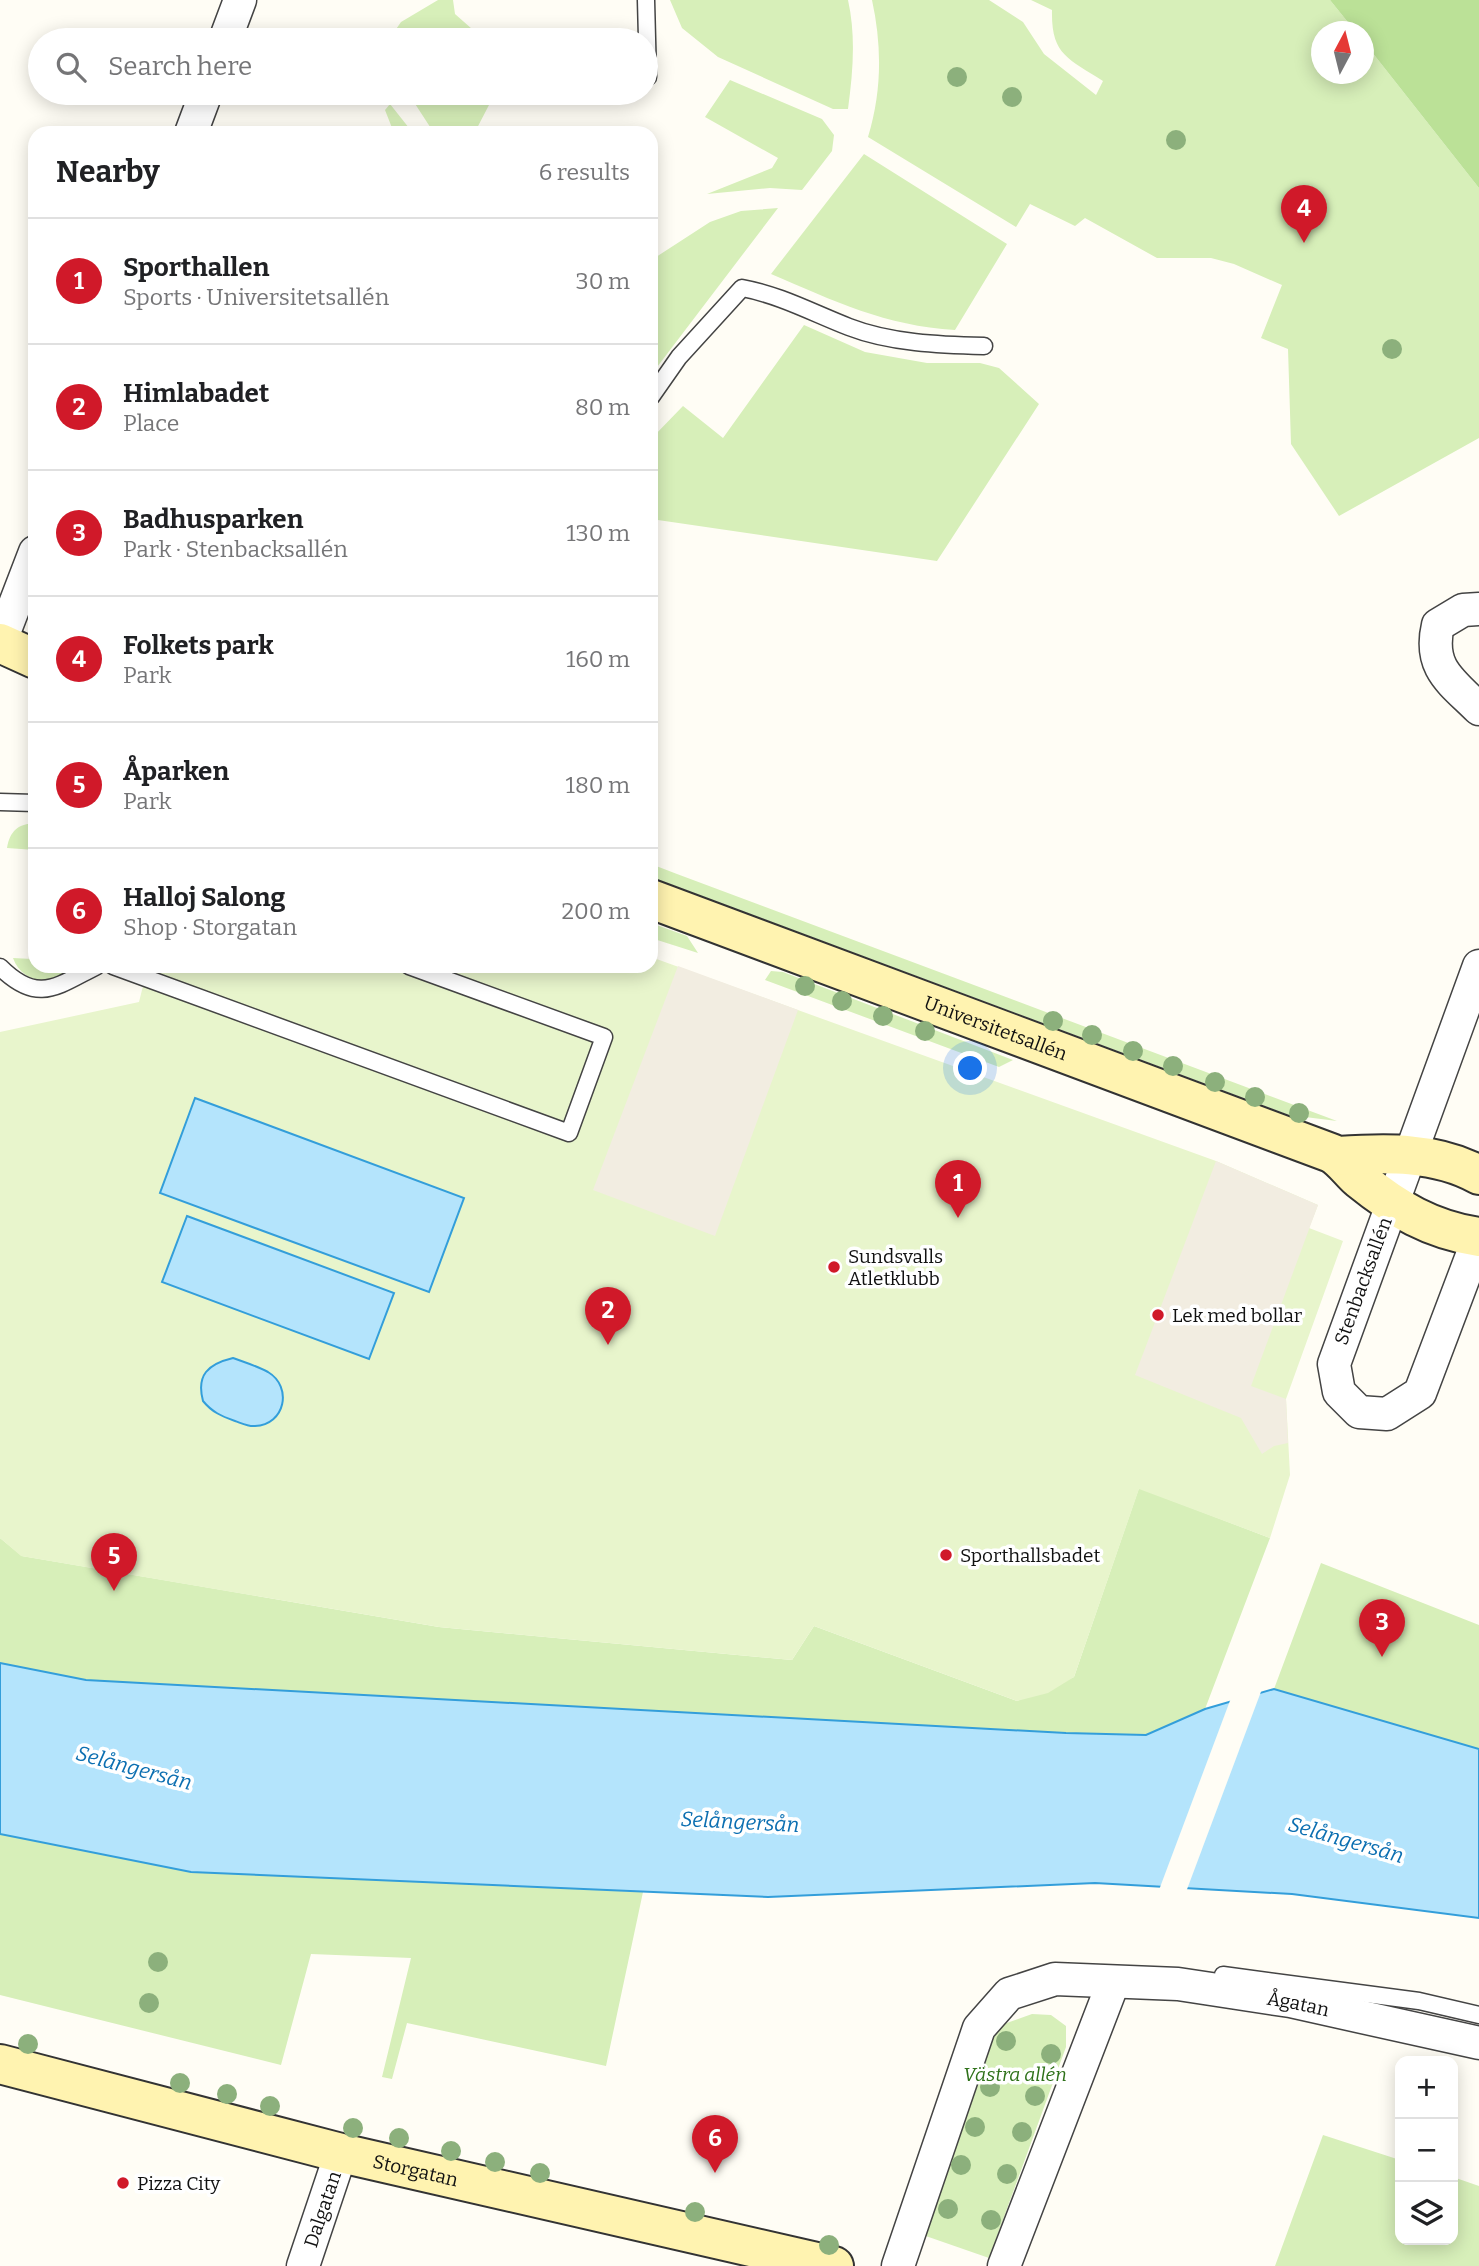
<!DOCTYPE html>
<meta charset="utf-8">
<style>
:root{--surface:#fff;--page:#f6f6f6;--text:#202124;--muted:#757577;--line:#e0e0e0;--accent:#d01929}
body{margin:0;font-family:Bitter,serif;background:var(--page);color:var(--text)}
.controls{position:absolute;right:21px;bottom:21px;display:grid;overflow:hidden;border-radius:14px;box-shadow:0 4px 18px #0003}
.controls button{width:63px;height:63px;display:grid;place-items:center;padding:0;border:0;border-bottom:2px solid var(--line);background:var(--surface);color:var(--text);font:35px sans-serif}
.compass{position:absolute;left:1311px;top:21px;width:63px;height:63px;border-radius:50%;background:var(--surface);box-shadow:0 4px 18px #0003;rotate:7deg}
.you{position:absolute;left:971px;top:1069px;width:24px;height:24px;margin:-18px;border:5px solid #fff;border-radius:50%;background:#1a73e8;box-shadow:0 0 0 10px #1a73e833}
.badge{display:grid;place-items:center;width:46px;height:46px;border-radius:50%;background:var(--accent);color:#fff;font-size:23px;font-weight:700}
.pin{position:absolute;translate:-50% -58px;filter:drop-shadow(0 2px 4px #0008)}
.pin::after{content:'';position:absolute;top:37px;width:24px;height:21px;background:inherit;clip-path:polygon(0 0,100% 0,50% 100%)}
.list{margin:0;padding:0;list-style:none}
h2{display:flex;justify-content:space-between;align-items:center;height:91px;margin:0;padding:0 28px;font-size:30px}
h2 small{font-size:23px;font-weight:400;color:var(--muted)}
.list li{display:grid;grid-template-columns:46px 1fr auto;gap:21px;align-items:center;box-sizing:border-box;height:126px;padding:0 28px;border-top:2px solid var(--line)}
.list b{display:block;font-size:26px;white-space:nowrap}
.list p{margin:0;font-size:23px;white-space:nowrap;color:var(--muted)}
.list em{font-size:23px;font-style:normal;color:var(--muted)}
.icon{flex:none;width:38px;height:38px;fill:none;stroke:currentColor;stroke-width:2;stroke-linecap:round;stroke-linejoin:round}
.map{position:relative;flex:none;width:1479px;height:2266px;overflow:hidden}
.search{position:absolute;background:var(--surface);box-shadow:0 4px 18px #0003;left:28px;top:28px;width:630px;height:77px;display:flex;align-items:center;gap:18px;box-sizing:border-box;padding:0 24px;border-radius:38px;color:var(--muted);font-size:26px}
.panel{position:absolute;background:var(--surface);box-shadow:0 4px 18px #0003;left:28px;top:126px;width:630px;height:847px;border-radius:21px}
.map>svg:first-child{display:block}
.green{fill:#d7efb9}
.forest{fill:#bbe197}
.pitch{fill:#e8f5cc}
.plaza{fill:#f2ede1}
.water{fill:#b4e4fc;stroke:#339eda;stroke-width:2}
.pier{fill:#fffdf5}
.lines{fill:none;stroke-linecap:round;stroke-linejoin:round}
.lane-casing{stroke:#444;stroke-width:19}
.street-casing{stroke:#444;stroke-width:35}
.secondary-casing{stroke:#333;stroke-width:42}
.lane{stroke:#fff;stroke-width:16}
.street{stroke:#fff;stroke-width:32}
.secondary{stroke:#fff3b0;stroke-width:38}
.tree{fill:#8cb07c}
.poi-dot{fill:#d01929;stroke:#fff;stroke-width:2.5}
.labels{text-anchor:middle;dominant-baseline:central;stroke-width:7;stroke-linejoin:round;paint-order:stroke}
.street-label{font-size:19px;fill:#111;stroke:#fff}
.poi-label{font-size:19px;fill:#111;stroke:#fff;text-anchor:start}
.park-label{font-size:19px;font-style:italic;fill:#2e7119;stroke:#fff}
.water-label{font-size:21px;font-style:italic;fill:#0c6fb1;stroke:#fff}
</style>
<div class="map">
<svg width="1479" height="2266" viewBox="0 0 1479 2266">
<rect width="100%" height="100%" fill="#fffdf5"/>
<path class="green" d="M438,0h15l2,14 17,15 -21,1 -23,10h-34l-2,-5 9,-13z
M670,0h178c8,36 5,72 0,109h-15l-115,-52 -36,-29z
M872,0h117l34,22 21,32 52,41 7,-14c-35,-23 -52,-26 -51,-71l-21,-10h299l25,31 -33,1v42h42v-32l115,146v250l-140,78 -48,-72 -3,-95 -27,-11 21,-53 -48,-21 -23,-6h-54l-72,-40 -10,8 -45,-22 -14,23 -148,-90c14,-46 14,-91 4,-137z
M730,80l92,39 12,16 -2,16 -30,39 -32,-2 -63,6 65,-26 6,-10 -73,-41z
M408,93h80l1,12 -13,25 -42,3z
M390,104l23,29h-19l-9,-23z
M864,154l143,90 -52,86c-69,-4 -121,-29 -184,-56z
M778,208l-127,167v-102l5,-2 -3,-12 57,-37 31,-11z
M804,325l61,27 62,11h53l19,5 40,36 -102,157 -286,-42v-80l32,-33 40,32z
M35,823v27l-28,-2c3,-17 11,-24 28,-25z
M651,864l26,10 660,247 -48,-6 -638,-238z
M35,902v64h40c-16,22 -53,19 -62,-8l19,1z
M651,923l36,13 11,17 -47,-15z
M771,971l12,1 230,88 -14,7 -234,-87z
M1139,1488l131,50 -65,171 -59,26 -80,-2 -980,-53 -86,-17v-125l22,18 417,71 353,33 22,-34 203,75 57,-24z
M1321,1563l158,62v124l-205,-60z
M0,1834l191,38 452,20 -37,174 -199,-43 -15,56 -10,-2 29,-119 -100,-4 -30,111 -281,-70z
M1032,2014l19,1 15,11v21l-77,211 -69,-24 61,-181 23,-29z
M1323,2135l77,25v80h53v-63l26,9v80h-204z"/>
<path class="forest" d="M1330,0h149v188l-115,-146v-10l-9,-1z"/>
<path class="pitch" d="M651,957l565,204 102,44 -9,23 34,13 -57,158 4,76 -20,63 -131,-49 -65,188 -26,16 -31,8 -203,-75 -22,34 -353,-33 -418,-71 -21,-18v-506l139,-30 9,-36h503z"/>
<path class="plaza" d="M678,966l120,44 -83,226 -122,-46z
M1216,1161l102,44 -67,181 35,13 2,44 -14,3 -12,8 -21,-36 -106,-43z"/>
<path class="water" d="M195,1098l269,100 -35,94 -269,-99z
M187,1216l207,77 -25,66 -207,-77z
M233,1358c11,4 24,8 35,14 25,15 17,53 -13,54 -6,1 -14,-3 -20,-5 -14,-5 -23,-9 -32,-20 -7,-26 5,-37 30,-43z
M0,1663l86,17 980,53 80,2 59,-26 69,-20 205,60v169l-187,-24 -197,-11 -327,14 -577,-25 -191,-38z"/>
<path class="pier" d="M1262,1689l-76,203 -27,-2 72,-192z"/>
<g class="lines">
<g class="lane-casing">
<path id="lane" d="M646,0l2,77
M651,397l28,-40 63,-69c38,7 71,25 107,39 41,16 91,18 135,19
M0,802l35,1
M113,966l456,167 35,-96 -195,-71
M0,967c38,38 57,19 97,-1
M1223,1978v-3l196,26 60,14"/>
</g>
<g class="street-casing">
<g id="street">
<path d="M225,40l15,-40"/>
<path d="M191,133l15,-40"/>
<path d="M1479,609l-16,1 -25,15c-10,43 13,56 41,84"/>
<path d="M0,643l35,-91"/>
<path d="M1479,966l-145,398 5,28 20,20 28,2 33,-21 59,-156"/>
<path id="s1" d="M303,2266l38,-113"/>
<path id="s2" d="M898,2266l81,-238 30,-34 46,-15 123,5 112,17 189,42"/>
<path d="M1004,2266l109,-283"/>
</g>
</g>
<g class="secondary-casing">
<g id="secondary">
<path d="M0,643l35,16"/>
<path id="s3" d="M651,899l680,254c11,6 18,17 28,26 37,30 72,51 120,58"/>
<path d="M1338,1156c47,-3 98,-5 141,19"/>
<path id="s4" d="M0,2064l341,89 493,113"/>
</g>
</g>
<use href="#lane" class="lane"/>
<use href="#street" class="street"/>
<use href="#secondary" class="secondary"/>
</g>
<g class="tree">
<circle cx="957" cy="77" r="10"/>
<circle cx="1012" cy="97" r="10"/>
<circle cx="1176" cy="140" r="10"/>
<circle cx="1392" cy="349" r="10"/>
<circle cx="805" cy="986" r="10"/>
<circle cx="842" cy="1001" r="10"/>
<circle cx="883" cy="1016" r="10"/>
<circle cx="1053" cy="1021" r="10"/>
<circle cx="925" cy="1031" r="10"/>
<circle cx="1092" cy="1035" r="10"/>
<circle cx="1133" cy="1051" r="10"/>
<circle cx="1173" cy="1066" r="10"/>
<circle cx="1215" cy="1082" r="10"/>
<circle cx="1255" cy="1097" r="10"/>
<circle cx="1299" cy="1113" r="10"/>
<circle cx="158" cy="1962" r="10"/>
<circle cx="149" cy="2003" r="10"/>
<circle cx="1006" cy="2041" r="10"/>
<circle cx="28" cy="2044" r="10"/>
<circle cx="1051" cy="2054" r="10"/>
<circle cx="180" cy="2083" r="10"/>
<circle cx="990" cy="2087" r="10"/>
<circle cx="227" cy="2094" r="10"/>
<circle cx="1035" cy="2096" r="10"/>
<circle cx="270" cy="2106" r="10"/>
<circle cx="975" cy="2127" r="10"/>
<circle cx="353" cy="2128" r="10"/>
<circle cx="1022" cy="2132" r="10"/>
<circle cx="399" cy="2138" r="10"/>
<circle cx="451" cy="2151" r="10"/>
<circle cx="495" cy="2162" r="10"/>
<circle cx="961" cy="2165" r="10"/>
<circle cx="540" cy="2173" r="10"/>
<circle cx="1007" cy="2174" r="10"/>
<circle cx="948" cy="2209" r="10"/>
<circle cx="695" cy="2212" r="10"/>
<circle cx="991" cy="2220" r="10"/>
<circle cx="829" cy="2245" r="10"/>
</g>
<g class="poi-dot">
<circle cx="834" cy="1267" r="7"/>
<circle cx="1158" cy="1315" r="7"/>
<circle cx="946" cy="1555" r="7"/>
<circle cx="123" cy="2183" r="7"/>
</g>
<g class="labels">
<g class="street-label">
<text stroke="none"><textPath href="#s3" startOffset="368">Universitetsallén</textPath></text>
<text transform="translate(1363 1281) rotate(-70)">Stenbacksallén</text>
<text stroke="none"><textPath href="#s2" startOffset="590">Ågatan</textPath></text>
<text stroke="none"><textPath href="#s4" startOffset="429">Storgatan</textPath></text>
<text stroke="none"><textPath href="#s1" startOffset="60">Dalgatan</textPath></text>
</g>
<g class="poi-label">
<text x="848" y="1256">Sundsvalls<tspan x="848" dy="22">Atletklubb</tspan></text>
<text x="1172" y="1315">Lek med bollar</text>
<text x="960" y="1555">Sporthallsbadet</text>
<text x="137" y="2183">Pizza City</text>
</g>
<g class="park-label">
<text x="1015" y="2074">Västra allén</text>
</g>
<g class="water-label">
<text transform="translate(134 1768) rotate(15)">Selångersån</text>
<text transform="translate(740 1822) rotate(3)">Selångersån</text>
<text transform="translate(1346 1840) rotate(16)">Selångersån</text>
</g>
</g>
</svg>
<div class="controls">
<button>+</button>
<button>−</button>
<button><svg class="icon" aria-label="layers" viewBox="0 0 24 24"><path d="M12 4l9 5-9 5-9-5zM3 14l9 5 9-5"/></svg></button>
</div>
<svg class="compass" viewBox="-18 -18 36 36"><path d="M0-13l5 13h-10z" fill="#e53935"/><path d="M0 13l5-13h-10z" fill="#757577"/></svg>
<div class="you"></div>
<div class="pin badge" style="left:958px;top:1218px">1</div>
<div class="pin badge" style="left:608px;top:1345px">2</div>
<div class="pin badge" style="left:1382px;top:1657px">3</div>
<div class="pin badge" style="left:1304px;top:243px">4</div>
<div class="pin badge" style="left:114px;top:1591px">5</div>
<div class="pin badge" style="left:715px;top:2173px">6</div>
<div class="search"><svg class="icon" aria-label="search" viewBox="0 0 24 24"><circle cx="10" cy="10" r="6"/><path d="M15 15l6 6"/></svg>Search here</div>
<section class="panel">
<h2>Nearby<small>6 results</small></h2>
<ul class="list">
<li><span class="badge">1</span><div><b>Sporthallen</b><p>Sports · Universitetsallén</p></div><em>30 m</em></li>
<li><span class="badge">2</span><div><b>Himlabadet</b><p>Place</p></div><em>80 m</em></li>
<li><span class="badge">3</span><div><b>Badhusparken</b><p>Park · Stenbacksallén</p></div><em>130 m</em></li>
<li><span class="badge">4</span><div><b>Folkets park</b><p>Park</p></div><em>160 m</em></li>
<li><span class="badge">5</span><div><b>Åparken</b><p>Park</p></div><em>180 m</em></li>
<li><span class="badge">6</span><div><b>Halloj Salong</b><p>Shop · Storgatan</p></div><em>200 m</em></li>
</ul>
</section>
</div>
